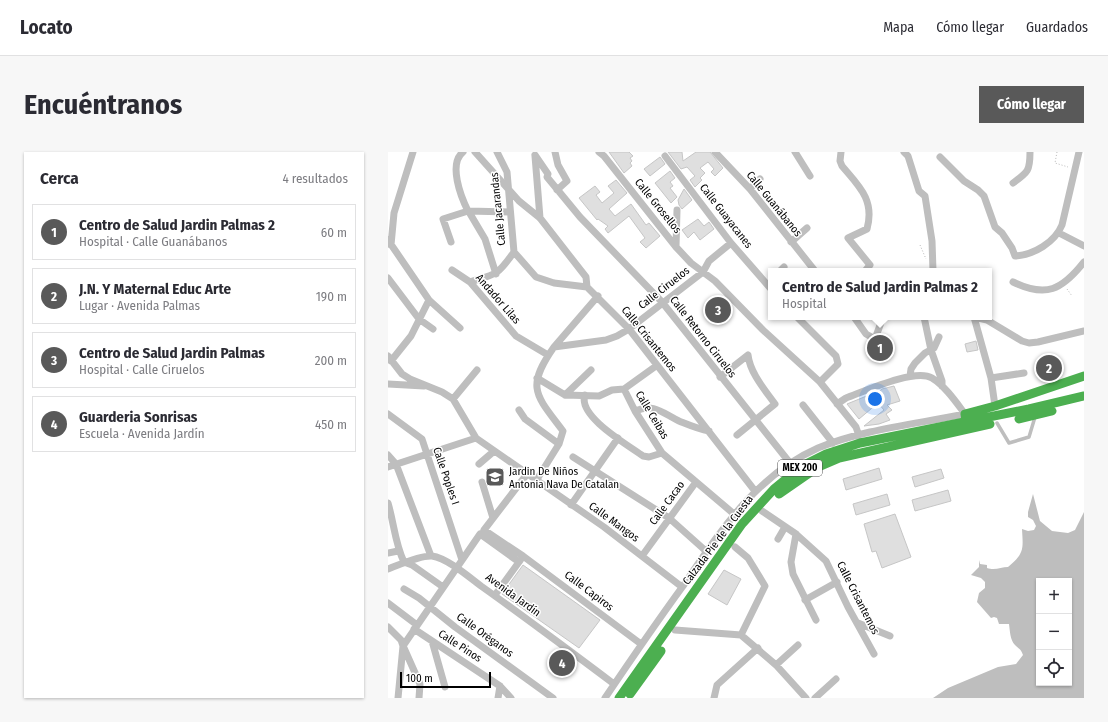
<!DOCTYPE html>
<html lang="es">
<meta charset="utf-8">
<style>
:root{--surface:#fff;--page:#f7f7f7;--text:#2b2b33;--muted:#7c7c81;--line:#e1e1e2;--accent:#595959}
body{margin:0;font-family:"Fira Sans Condensed",sans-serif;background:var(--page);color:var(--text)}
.controls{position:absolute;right:12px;bottom:12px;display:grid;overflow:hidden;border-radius:0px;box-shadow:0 1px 3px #0004}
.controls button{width:36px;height:36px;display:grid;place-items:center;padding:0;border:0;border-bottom:1px solid var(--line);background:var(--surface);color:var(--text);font:20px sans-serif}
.scale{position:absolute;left:12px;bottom:10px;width:91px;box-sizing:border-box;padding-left:4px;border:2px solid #000;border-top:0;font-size:11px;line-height:14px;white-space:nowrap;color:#000;-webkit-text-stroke:3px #fff;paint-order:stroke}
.you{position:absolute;left:487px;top:247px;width:14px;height:14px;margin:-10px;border:3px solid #fff;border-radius:50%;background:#1a73e8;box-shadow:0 0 0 6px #1a73e833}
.badge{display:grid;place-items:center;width:26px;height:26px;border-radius:50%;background:var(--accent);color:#fff;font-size:13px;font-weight:700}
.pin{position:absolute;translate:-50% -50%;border:2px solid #fff;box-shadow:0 1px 4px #0006}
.popup{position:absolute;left:380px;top:116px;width:224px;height:52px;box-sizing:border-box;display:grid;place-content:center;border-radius:0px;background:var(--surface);filter:drop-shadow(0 1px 3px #0005);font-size:13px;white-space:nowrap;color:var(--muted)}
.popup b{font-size:15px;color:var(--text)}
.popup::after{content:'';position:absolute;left:50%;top:100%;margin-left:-8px;border:8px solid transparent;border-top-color:var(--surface)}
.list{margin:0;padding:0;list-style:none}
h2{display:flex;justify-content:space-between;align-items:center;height:52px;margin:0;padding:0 16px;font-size:17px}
h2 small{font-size:13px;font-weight:400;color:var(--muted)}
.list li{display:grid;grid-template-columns:26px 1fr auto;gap:12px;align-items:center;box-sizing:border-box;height:56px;margin:0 8px 8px;padding:0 8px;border:1px solid var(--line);border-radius:0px}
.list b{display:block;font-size:15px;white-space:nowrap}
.list p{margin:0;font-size:13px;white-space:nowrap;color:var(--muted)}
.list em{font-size:13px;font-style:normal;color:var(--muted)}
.icon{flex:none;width:22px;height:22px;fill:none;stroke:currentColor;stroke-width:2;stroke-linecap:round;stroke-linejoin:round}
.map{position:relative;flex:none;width:696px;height:546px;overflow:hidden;border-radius:0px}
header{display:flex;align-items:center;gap:24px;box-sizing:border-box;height:56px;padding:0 20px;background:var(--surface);border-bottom:1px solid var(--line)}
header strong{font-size:19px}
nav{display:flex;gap:22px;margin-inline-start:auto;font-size:14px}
.intro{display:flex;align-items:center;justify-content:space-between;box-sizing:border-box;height:96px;padding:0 24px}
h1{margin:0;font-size:28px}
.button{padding:10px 18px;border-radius:0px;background:var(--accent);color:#fff;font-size:14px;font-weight:700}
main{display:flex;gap:24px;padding:0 24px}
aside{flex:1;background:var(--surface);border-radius:0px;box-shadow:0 1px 3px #0004}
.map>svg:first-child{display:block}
.water{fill:#bebebe;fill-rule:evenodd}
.building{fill:#dfdfdf;stroke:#c6c6c6}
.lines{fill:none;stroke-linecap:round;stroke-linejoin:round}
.path{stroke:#b9b9b9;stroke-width:1;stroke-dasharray:1 2;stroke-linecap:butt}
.lane{stroke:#bebebe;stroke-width:3.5}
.street{stroke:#bebebe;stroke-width:7}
.fast{stroke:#4caf50;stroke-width:9}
.labels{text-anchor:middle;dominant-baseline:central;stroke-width:3;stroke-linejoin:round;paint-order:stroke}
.shield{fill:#fff;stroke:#4c4c4c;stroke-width:1}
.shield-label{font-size:10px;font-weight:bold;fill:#000}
.street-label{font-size:11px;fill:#000;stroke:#fff}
.poi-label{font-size:11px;fill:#000;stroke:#fff;text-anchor:start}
</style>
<header>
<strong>Locato</strong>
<nav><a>Mapa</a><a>Cómo llegar</a><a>Guardados</a></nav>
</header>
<div class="intro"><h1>Encuéntranos</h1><a class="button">Cómo llegar</a></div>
<main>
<aside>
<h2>Cerca<small>4 resultados</small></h2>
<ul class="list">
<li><span class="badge">1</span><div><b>Centro de Salud Jardin Palmas 2</b><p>Hospital · Calle Guanábanos</p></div><em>60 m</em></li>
<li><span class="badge">2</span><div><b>J.N. Y Maternal Educ Arte</b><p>Lugar · Avenida Palmas</p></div><em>190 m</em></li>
<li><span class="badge">3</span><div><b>Centro de Salud Jardin Palmas</b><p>Hospital · Calle Ciruelos</p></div><em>200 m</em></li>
<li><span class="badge">4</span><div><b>Guarderia Sonrisas</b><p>Escuela · Avenida Jardín</p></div><em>450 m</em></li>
</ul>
</aside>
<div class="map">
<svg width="696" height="546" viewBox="0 0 696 546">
<rect width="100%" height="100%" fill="#fff"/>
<path class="water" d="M645,342l7,27 12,10 16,2 7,-3 9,-18v186h-151l15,-10 50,-21 18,-3 7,-9c-2,-6 -4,-6 -8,-10 -5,-5 -5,-14 -6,-21h-10l-2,-6 -3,-1 -3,1 -14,-16 2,-9 6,-5v-6l-4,-4 -10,-3 8,-8v-7l1,4 7,1v3c8,3 14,-1 21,-1 17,-14 15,-19 14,-38l6,2 6,-1 2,-4 -3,-6 -5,-3v-5zM651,429h30v102h-30z"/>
<path class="building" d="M221,0h20l4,4 -3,2 2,3 -2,2 2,3 -8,7z
M280,0h14l1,9 13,-9h14l13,16 -8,8 -4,-4 3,-3 -6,-7 -8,6 5,5 -5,5 2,2 -7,7 -5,-7 5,-4 -8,-9 -6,2z
M272,5l5,7 -15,12 -6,-7z
M282,19l5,7 -5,4 3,4 -3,2 7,9 -6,6 -16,-20z
M228,28l11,13 -18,16 6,7 16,-12 15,21 3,-2 11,13 -14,12 -6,-6 5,-4 -16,-22 -21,17 -3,-4 3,-3 -10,-7 -1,1 -18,-22 16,-12 5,6 -4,3 6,8 12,-10 -6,-7z
M296,37l8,11 -10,9 -3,-4 -1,-5z
M310,67l6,7 5,-4 5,7 -14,11 -6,-8 -6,6 -6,-8z
M326,155l6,8 -2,1 2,2 -6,1 -6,-8z
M588,189l2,9 -11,2 -2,-8z
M491,190h5l-1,12 -10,-1 1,-9z
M664,210l3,10 -9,2 -4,-9z
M506,234l6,15 -13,4 5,5 -6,4 4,6 -11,4 -15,2 20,-16 -6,-7 -19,16 -12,-15 27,-11 1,2 7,-6z
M491,316l3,11 -36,11 -3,-11z
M553,317l3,9 -29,9 -3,-10z
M560,338l3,11 -36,10 -3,-11z
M499,342l3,11 -34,10 -3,-11z
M507,362l16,43 -29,11 -6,-17 -4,1 -8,-28z
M135,413l77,55 -21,28 -77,-54z
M336,418l17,9 -14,26 -19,-11z"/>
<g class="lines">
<path class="path" d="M669,0l-2,11 13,4
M532,93l6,14
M679,137l5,7"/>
<path class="lane" d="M609,271l12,20 20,-6 6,-20"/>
<path class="street" d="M75,0c-15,12 -2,45 5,59
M87,0l44,49 21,17 46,59 1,10 42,42 126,162
M109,0l10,20 7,80 22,25 18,6 33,4
M167,0l3,13 9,16 -10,9
M211,0l5,4 72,91 15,16 24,18 48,49 57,52 36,45 4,12
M327,0l35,37 65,82
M407,0l15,24
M453,0l-1,9 2,5c17,20 33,34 25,63l-19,9 22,27 -5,6
M516,0l4,4 11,35 6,5 7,45 1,30
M147,3l13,19 -1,3 33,40 82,85 128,161
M147,4l5,62
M277,4l66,87 40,46
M552,5l24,24 14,9 6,6 11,31 7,6 10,15 3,8c19,-1 40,-14 47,-31l17,-73
M625,31c15,-11 17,-12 17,-31
M362,37l10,-10
M81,60l16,27 11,35
M671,81l25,13
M0,88l41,60 31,28
M63,90l-8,-23 25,-8 42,1
M403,90l16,-14
M3,93l3,-32 19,-61
M288,95l1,-37
M64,118l18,12 46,54 32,19
M392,119l4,-4
M0,126l31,41 14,10
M82,130c26,-8 27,-6 44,-30
M625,130c33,16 49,8 71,-20
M409,165l39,39 2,8 -18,18
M466,165l12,17 9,5 8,-22
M536,165l7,33 11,31v5
M586,165l13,3 35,21 7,2 9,-1 46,-11
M586,165l17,61 4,28
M166,195l44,-51
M0,204l14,18 8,5 32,13 11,7 23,39 128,89 78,60
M3,209l20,-25 18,-36
M522,224l1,-7 4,-6 10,-10 9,-5 5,-11
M332,225l28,-22c2,18 17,35 27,49l-38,31
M149,226l28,17 34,1 13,-6 12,-1
M603,226l33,-5
M0,232l36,2
M236,237l11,22 27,42 72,61
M236,237l32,-23
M177,243l26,-25
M197,243c-8,21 43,50 58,61l6,1 13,-4
M65,247l24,-29
M415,253l30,38
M131,258l6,9 34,25
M247,259c20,-8 27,2 44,10 10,4 19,8 30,10
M0,262l34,25 40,121
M0,303l8,9 35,92
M185,305l96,61 38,34
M91,312l14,-12
M0,315l88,-29
M139,322l-43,56 39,26 118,88
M148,329l23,-37 4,-13c-27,-36 -38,-43 -9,-84l52,-7 11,-4 12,-7 74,-57 6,-11 22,-18
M94,330l11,36
M0,351c6,20 7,41 16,59l8,3 31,22
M183,353l47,-67
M374,359l34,23 30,27 22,46 26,47
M408,382l-5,28 2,12 23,46
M390,387l7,-12
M347,395l13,11 17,28 -24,49
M0,401l10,-2
M254,404l54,-74
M0,417c11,-4 32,-14 44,-13 15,2 37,21 49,30 45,32 89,65 133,98
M16,437l15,9 36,29 98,71
M107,443l24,-33
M417,448l32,-18
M0,451l29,22
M470,471l32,13
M0,475l13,13 2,6 -5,52
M26,477l86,57 11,12
M287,478l66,5 35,30 30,33
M44,489l13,46
M15,494l77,-112 39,28 4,-6
M16,496l16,36 -1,14
M388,513l22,-20
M110,546l2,-12
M217,546c25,-37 51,-75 78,-112 37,-54 72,-110 135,-138 46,-19 99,-24 147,-34 -9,-12 -20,-28 -33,-36 -17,-10 -67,13 -86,20l-9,6
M326,546l3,-13 41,-37
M427,546l21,-19"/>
<path class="fast" d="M631,267l33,-8
M578,269l-1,-7 30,-8 89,-30
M391,342l39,-27 21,-9 151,-34
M242,542l31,-43
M231,546l123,-174 32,-35 28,-23 24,-12 34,-11 169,-34 55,-13"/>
</g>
<defs>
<g id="school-square" transform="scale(1)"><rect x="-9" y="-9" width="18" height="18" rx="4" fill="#595959" stroke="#fff"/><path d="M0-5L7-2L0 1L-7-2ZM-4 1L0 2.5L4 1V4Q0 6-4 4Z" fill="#fff"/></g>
</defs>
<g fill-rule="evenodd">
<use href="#school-square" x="107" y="325"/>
</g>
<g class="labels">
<rect class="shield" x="390" y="308" width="44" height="16" rx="3"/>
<g class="shield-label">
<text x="412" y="316">MEX 200</text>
</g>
<g class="street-label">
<text transform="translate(386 52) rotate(51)">Calle Guanábanos</text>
<text transform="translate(270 54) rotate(51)">Calle Grosellos</text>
<text transform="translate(110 57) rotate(-96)">Calle Jacarandas</text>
<text transform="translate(338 64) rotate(52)">Calle Guayacanes</text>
<text transform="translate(276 136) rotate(-38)">Calle Ciruelos</text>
<text transform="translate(110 147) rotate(49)">Andador Lilas</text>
<text transform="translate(315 185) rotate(52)">Calle Retorno Ciruelos</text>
<text transform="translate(261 187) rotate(51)">Calle Crisantemos</text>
<text transform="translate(264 263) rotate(59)">Calle Ceibas</text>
<text transform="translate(58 324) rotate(71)">Calle Poples I</text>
<text transform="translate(279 351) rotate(-54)">Calle Cacao</text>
<text transform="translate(226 370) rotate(36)">Calle Mangos</text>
<text transform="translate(330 388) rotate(-53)">Calzada Pie de la Cuesta</text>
<text transform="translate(201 439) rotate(37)">Calle Capiros</text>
<text transform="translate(125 443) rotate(36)">Avenida Jardín</text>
<text transform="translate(470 446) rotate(63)">Calle Crisantemos</text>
<text transform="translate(97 483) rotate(36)">Calle Oréganos</text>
<text transform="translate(72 494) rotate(33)">Calle Pinos</text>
</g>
<g class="poi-label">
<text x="121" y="319">Jardin De Niños<tspan x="121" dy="13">Antonia Nava De Catalan</tspan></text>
</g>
</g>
</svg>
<div class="controls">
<button>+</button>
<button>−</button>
<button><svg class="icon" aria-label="locate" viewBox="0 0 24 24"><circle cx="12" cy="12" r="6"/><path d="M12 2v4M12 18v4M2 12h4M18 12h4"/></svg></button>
</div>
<div class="scale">100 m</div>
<div class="you"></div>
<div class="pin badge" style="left:492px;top:196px">1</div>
<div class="popup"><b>Centro de Salud Jardin Palmas 2</b>Hospital</div>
<div class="pin badge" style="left:661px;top:216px">2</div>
<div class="pin badge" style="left:330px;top:158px">3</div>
<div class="pin badge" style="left:174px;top:511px">4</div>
</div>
</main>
